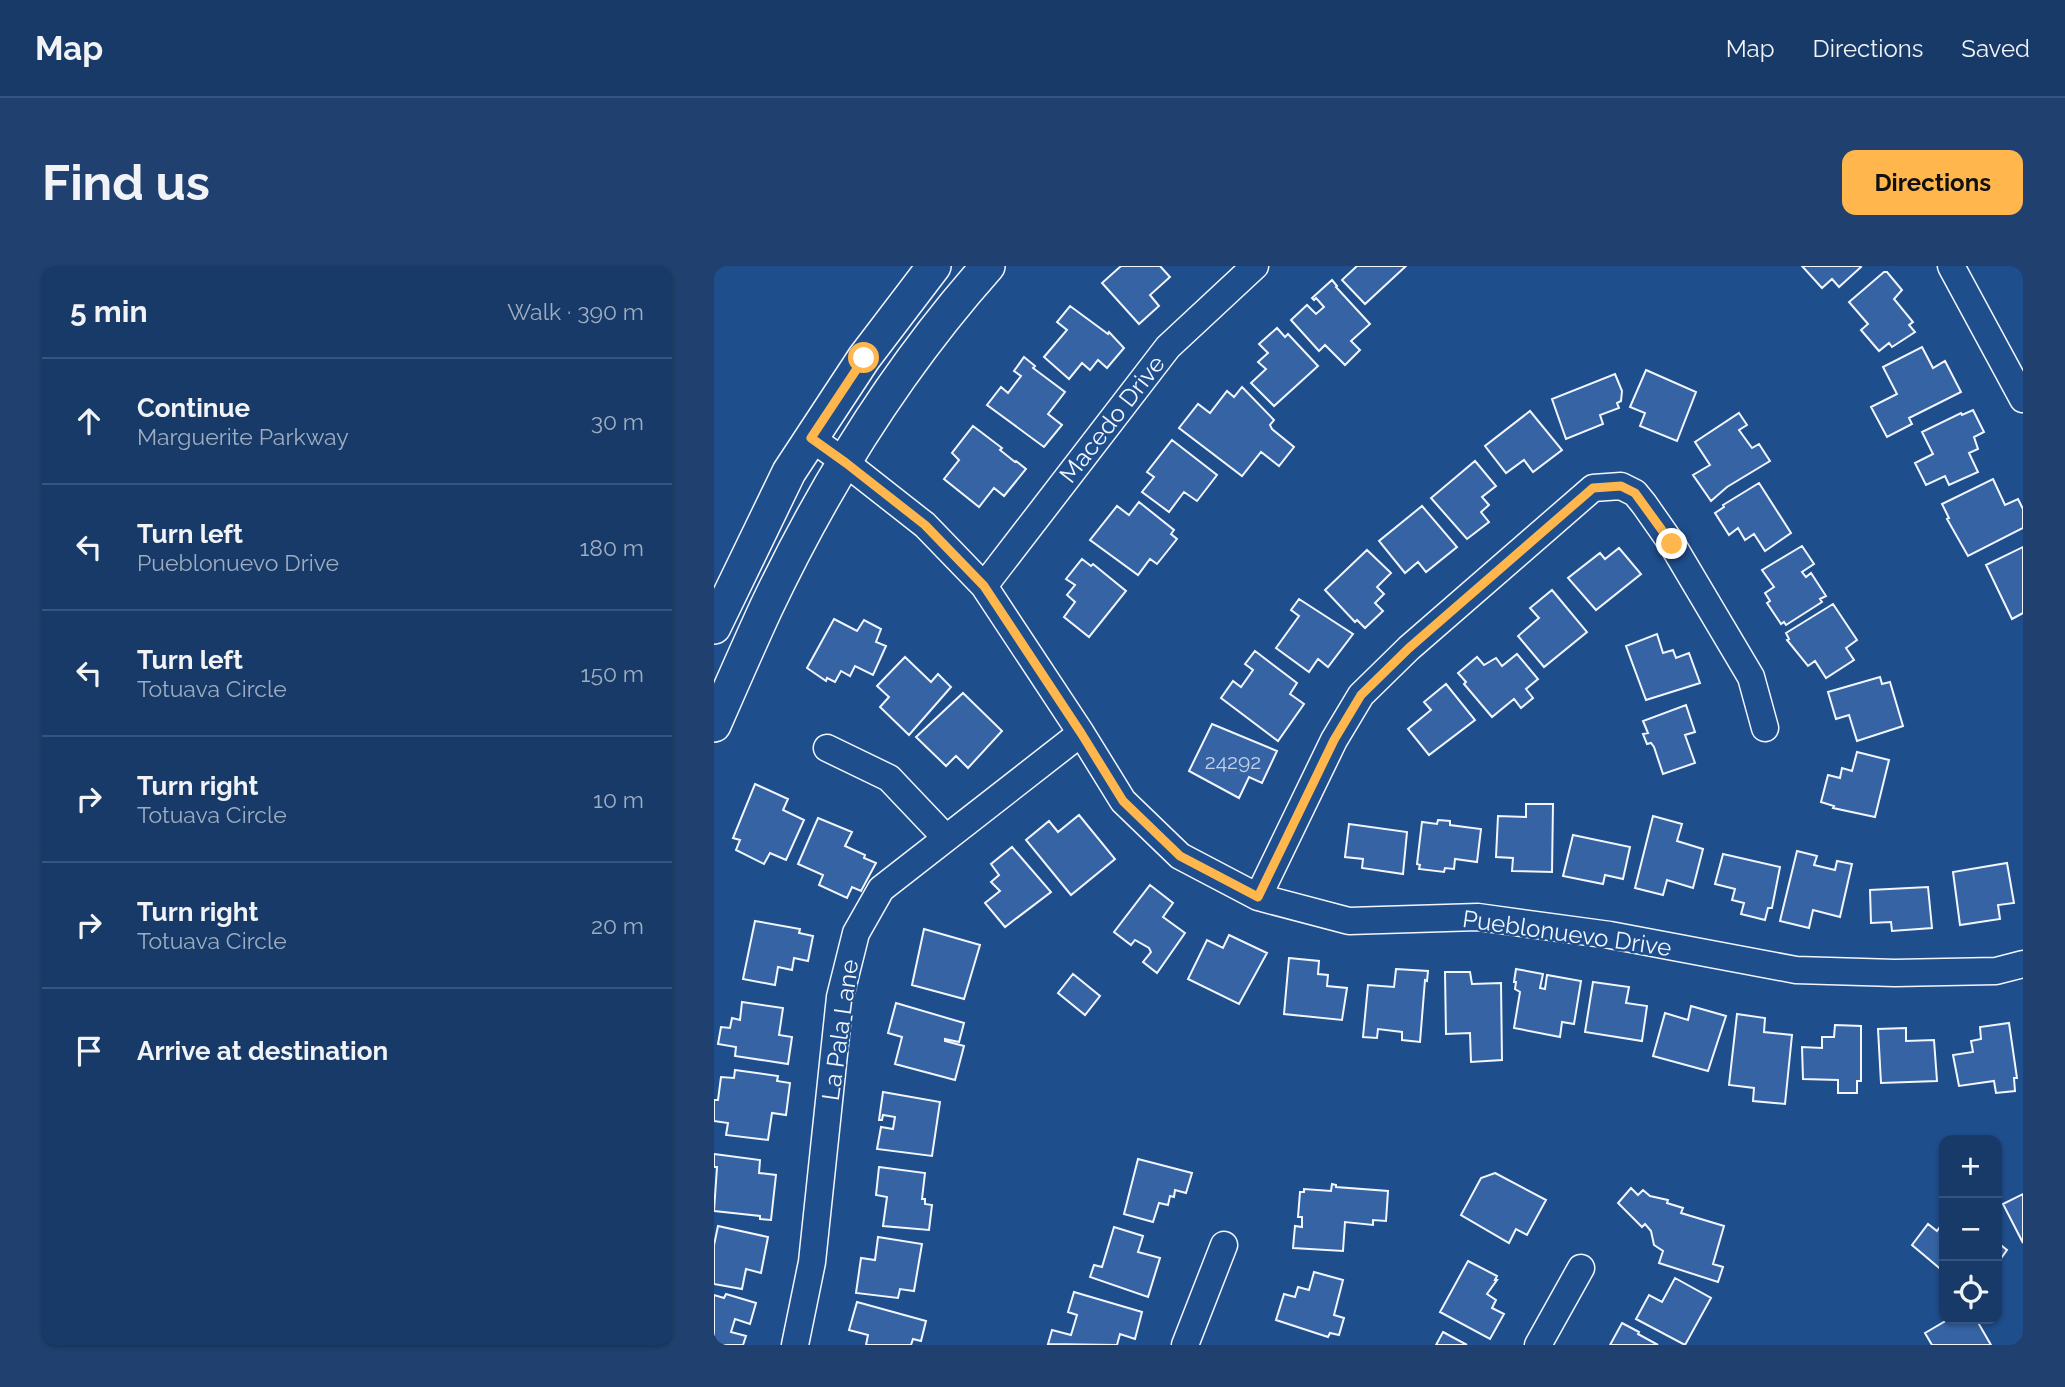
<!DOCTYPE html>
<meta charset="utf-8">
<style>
:root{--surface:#173a69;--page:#20416f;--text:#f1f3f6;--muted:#9eadc0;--line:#36547d;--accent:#ffb74d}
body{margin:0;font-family:Raleway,sans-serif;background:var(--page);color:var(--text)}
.controls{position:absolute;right:21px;bottom:21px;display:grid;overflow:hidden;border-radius:14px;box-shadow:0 2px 5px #0004}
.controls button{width:63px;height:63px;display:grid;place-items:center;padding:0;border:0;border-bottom:2px solid var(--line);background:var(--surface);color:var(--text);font:35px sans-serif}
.stop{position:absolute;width:21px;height:21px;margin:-16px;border:5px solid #ffb74d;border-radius:50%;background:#fff}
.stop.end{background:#ffb74d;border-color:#fff;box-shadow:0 2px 7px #0008}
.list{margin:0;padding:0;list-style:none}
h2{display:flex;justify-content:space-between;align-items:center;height:91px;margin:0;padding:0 28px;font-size:30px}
h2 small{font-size:23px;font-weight:400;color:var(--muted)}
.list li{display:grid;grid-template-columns:46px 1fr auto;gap:21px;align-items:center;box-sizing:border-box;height:126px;padding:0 28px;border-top:2px solid var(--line)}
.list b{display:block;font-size:26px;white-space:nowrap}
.list p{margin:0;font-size:23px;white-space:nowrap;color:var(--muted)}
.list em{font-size:23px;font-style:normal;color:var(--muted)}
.icon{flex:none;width:38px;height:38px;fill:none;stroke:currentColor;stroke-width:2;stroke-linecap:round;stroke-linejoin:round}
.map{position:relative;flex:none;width:1309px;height:1079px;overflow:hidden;border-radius:14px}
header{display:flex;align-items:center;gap:42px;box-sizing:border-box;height:98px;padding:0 35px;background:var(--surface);border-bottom:2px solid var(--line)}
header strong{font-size:33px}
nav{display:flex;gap:38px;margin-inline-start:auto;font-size:24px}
.intro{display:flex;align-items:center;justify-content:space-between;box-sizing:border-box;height:168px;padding:0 42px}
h1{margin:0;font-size:49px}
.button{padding:18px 32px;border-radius:14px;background:var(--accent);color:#111;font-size:24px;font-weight:700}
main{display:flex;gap:42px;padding:0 42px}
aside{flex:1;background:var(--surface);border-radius:14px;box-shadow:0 2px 5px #0004}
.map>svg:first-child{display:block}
.building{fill:#3563a3;stroke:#f2f6ff;stroke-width:2}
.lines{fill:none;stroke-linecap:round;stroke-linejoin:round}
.minor-casing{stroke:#f2f6ff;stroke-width:29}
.major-casing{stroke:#f2f6ff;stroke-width:36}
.minor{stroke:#1f4e8c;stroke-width:26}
.major{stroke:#1f4e8c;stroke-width:33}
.route{stroke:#ffb74d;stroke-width:9}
.labels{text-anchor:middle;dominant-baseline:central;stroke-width:5;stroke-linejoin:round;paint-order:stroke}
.number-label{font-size:21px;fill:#c3d1e8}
.street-label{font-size:24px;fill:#f2f6ff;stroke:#1f4e8c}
</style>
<header>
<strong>Map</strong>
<nav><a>Map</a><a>Directions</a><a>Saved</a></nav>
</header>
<div class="intro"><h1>Find us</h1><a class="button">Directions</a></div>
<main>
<aside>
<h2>5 min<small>Walk · 390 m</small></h2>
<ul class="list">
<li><svg class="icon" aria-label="ahead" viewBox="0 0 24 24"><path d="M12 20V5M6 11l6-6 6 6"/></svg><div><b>Continue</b><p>Marguerite Parkway</p></div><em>30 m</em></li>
<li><svg class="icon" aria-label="left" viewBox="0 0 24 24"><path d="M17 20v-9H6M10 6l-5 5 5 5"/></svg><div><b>Turn left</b><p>Pueblonuevo Drive</p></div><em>180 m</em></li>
<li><svg class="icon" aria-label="left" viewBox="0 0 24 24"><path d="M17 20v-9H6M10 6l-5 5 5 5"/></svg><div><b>Turn left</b><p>Totuava Circle</p></div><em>150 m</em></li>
<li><svg class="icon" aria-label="right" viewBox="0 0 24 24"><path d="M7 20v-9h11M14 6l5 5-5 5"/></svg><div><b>Turn right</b><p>Totuava Circle</p></div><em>10 m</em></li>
<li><svg class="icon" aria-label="right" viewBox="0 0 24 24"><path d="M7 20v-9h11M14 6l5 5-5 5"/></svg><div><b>Turn right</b><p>Totuava Circle</p></div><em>20 m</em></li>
<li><svg class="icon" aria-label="arrive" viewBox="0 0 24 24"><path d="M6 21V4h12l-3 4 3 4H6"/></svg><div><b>Arrive at destination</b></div></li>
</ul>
</aside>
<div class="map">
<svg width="1309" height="1079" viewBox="0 0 1309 1079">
<rect width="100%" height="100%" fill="#1f4e8c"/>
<path class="building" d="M407,0h39l10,11 -20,18 9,11 -20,18 -37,-41z
M643,0h49l-41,38 -23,-24z
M1088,0h58l1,1 -22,20 -7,-8 -10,9z
M1170,6h3l15,18 -8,9 19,23 -4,3 6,7 -23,15 -3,-4 -10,8 -18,-21 7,-6 -19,-22z
M618,14l5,6 -1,1 34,37 -19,17 9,9 -15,15 -20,-20 -6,6 -28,-31 16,-15 9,9 8,-7 -8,-9 -2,2 -2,-2z
M356,40l38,28 1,-2 15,16 -17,20 -9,-8 -8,10 -8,-7 -13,16 -25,-22 23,-27 -10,-8z
M563,62l8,9 3,-3 30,32 -44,40 -23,-23 15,-14 -8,-7 10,-9 -9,-9z
M1208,81l11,21 12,-7 16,31 -52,26 3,6 -25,13 -16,-30 26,-13 -14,-27z
M310,91l11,9 -2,2 32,24 -17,22 14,11 -18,22 -57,-42 14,-18 7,6 13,-17 -7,-5z
M932,104l50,22 -19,49 -37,-15 5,-13 -15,-6z
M901,108l7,17 -1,10 -4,2 2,5 -19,7 3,9 -37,15 -14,-40z
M528,121l32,33 -4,5 2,4 22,18 -15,19 -18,-14 -19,24 -63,-48 19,-24 12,9 17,-22 7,6z
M1259,144l11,22 -10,5 4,12 -9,4 9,19 -29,13 -4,-9 -19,9 -11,-22 18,-9 -11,-22 39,-19 1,2z
M816,145l32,39 -29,22 -9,-12 -18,13 -21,-27z
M1025,147l8,12 -8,5 13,18 7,-4 11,17 -43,26 -16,14 -18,-26 17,-10 -15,-23z
M259,160l29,22 -2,2 15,12 1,-1 10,8 -22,27 -10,-8 -15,19 -35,-28 15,-19 -7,-7z
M458,174l45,35 -20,26 -13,-9 -15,20 -27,-20 12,-15 -7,-5z
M761,195l21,25 -14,11 7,8 -8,7 8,10 -22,17 -36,-41z
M1279,213l12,26 13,-6 5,10v19l-55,28 -21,-37 2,-1 -7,-14z
M1045,217l32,50 -26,18 -11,-17 -9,6 -7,-12 -9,7 -14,-22 9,-6 -1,-2z
M425,236l35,28 -3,4 6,5 -20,25 -7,-5 -12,16 -48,-35 27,-34 12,9z
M708,240l35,41 -31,25 -8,-10 -13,11 -26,-32z
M1088,280l12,18 -12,8 4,5 5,-4 15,23 -6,3 2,3 -36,23 -2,-3 -3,2 -14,-21 3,-2 -5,-8 9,-6 -12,-17z
M1309,281v66l-11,6 -26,-54z
M905,282l22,26 -45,36 -28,-32 32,-25 5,6z
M653,284l24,23 -14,14 7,7 -9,9 8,8 -18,17 -8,-8 -2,2 -30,-32z
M368,293l9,7 2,-2 33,27 -37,46 -25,-20 11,-15 -8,-7 8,-10 -9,-6z
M838,324l35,42 -43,35 -26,-31 21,-18 -9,-10z
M585,333l54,35 -25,33 -10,-8 -9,13 -33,-24 23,-32 -8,-6z
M1119,338l24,36 -11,8 8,12 -28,18 -11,-17 -7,5 -21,-26 2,-1 -3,-6z
M120,353l23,12 7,-11 17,9 -5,13 10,4 -13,29 -18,-9 -5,10 -9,-5 -6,11 -8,-4 -1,3 -19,-13z
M943,368l6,19 10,-3 3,8 13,-5 11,30 -54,17 -20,-54z
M541,385l42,32 -7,11 14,10 -26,37 -57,-43 12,-17 8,6 12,-17 -8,-6z
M803,388l21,25 -12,10 7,9 -12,10 -7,-9 -22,18 -28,-33 2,-2 -8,-9 19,-16 7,8 12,-7 6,8z
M191,391l26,25 7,-8 13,13 -42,48 -29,-28 9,-10 -12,-11z
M1166,411l2,7 8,-2 13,44 -46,15 -8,-26 -13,4 -8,-27z
M732,418l29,36 -46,35 -21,-26 23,-19 -7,-8z
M249,427l39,38 -34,37 -12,-12 -10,10 -30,-29z
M972,439l9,27 -10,3 10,28 -32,11 -9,-27 -3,-4 -4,1 -4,-10 5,-1 -5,-12z
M498,458l65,27 -15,32 -13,-6 -10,21 -50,-27z
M1143,486l32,8 -14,57 -42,-9 1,-2 -13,-4 7,-27 12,3 2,-10 10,3z
M41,518l33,15 -5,11 21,10 -18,40 -16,-7 -6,11 -28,-14 4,-10 -7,-2z
M812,538h27l-1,68 -40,-1 1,-13 -17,-1 2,-41 28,1z
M365,549l36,44 -44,36 -45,-55 23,-19 9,11z
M939,550l29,8 -5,17 26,8 -10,39 -26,-8 -4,15 -28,-7z
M104,552l34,14 -7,14 20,9 -1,3 12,5 -15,28 -9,-4 -5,11 -28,-13 4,-10 -25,-11z
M724,554l12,1v4l31,4 -4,33 -22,-3 -1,10 -9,-1 -1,4 -25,-3 1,-4 -3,-1 5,-42 15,2z
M635,558l58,8 -4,42 -41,-6 1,-9 -18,-2z
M859,569l57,12 -7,32 -18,-4 -2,9 -40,-8z
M298,581l39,45 -46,35 -20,-24 15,-12 -9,-9 8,-7 -8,-11z
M1083,585l20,5 -3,9 21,5 2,-9 15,3 -12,53 -27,-7 -4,18 -29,-7z
M1009,588l57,13 -8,41h-4l-3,12 -24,-6 3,-11 -12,-3 3,-11 -20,-5z
M1293,597l7,40 -16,2 2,14 -40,6 -7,-53z
M436,619l23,18 -10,14 22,16 -28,40 -14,-11 8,-10 -2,-4 -14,-8 -4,5 -17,-13z
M1214,621l4,41 -40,3 -1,-9 -20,1 -1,-33z
M41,655l45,8 -1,4 14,3 -5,25 -14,-3 -2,12 -14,-3 -3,18 -32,-6z
M210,663l56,16 -16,54 -52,-14z
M515,669l38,18 -28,51 -51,-25 19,-39 16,8z
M575,692l30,3 -1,13 10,1 -1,11 20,2 -5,32 -58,-6z
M682,703l32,2 -1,10 -2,-1 -5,62 -18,-2v-8l-24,-3 -1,9 -14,-1 5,-52 26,2z
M802,703l27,5 -3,14 5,1 2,-14 34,6 -7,43 -12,-2 -2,15 -46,-9 6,-36 -5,-3 1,-7h-2z
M731,706h25l2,12 29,-1 1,77 -31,2 -1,-29 -24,1z
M359,708l27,22 -15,19 -27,-22z
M879,716l36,5 -3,16 21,3 -5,35 -57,-9z
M28,736l41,6 -4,27 13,2 -4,27 -53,-8 1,-9 -18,-3 3,-17 9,1 2,-10 8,2z
M182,737l68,20 -5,19 -14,-3v2l19,5 -9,34 -60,-16 7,-27 -14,-4z
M977,740l35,10 -18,55 -55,-15 12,-43 23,7z
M1023,748l28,4 -1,14 28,3 -7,69 -32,-3 1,-13 -25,-3z
M1295,757l8,55h-3l1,13 -19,2 -2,-12 -35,5 -6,-31 20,-3 -2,-11 10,-2 -1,-12z
M1121,759l26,1v55h-4v12h-19v-13l-35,-1 -1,-32 20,1v-11h12z
M1192,762v13l28,-1 3,41 -56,2 -3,-54z
M21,804l43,6 -1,5 13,2 -4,32 -14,-2 -4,27 -42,-5 2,-12 -14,-2v-21h4l3,-23 13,1z
M169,826l57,10 -8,54 -55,-7 4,-22 12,2 2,-12 -12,-2 -1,5h-3z
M0,888l46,6 -1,13 17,2 -5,45 -11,-1v-3l-46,-5 3,-44h-3z
M424,893l54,14 -6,20 -11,-3 -1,7 -4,-1 -2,9 -9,-2 -6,19 -29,-8z
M165,901l46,6 -3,26h3v5l7,1 -3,25 -46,-4 4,-29 -11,-2z
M781,907l51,27 -19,35 -11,-6 -7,14 -48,-28 20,-37z
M618,918l4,1v2l52,4 -2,30 -13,-1v5l-28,-3 -2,29 -50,-3 2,-22 7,1v-10h-4l2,-25h4v-3l27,2z
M917,922l7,7 5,-5 7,6 18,4 -1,3 16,5 -2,5 43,13 -11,38 10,3 -5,15 -59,-19 4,-12 -9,-6 -3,-14 -6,-7 -3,3 -24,-24z
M1309,928v49l-20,-39z
M1230,955v51l-32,-27 16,-21 9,7z
M4,960l50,11 -7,36 -15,-4 -4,20 -28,-5v-39z
M400,961l29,9 -5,16 22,6 -12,39 -58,-20 4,-12 8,2z
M164,971l44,7 -8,47 -14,-2 -2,9 -42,-5 5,-35 14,2z
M1283,976l10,8 -10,14z
M754,995l29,15 -2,4h2l-10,14 9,6 -4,8 12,6 -14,25 -50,-27z
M600,1006l29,8 -9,35 10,3 -5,17 -9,-2 -2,4 -52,-17 8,-26 11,3 3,-10 11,3z
M961,1012l36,20 -26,47 -49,-26 13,-24 13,7z
M360,1026l68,20 -7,27 -15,-5 -3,11 -69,-1 4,-14 19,5 6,-20 -9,-3z
M12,1028l30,9 -6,21 -15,-5 -4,13 15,4 -3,9h-29v-50l10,3z
M143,1036l69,19 -5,20 -8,-2 -2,6h-45l2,-10 -19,-5z
M1235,1053h27l15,26h-59l-7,-12z
M908,1057l17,9 -1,2 20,11h-48z
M729,1066l24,13h-31z"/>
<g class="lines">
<g class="minor-casing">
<path id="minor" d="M1237,0l72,133
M97,172l35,25 79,62 59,61 97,147 42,68 57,55 78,41 91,24 129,-4 132,18 186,35 99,3 101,-2 27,-7
M270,320l184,-239 87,-81
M113,482l62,30 57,60
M544,631l76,-157 27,-45 48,-47 184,-160 28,-2 14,7 9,11 28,40 79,133 14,51
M81,1079l17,-83 28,-265 16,-64 25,-44 200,-156
M471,1079l39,-100
M824,1079l43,-77"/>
</g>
<g class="major-casing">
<path id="major" d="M0,361l75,-155 75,-114 70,-92
M0,459c17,-39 34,-78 52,-117 58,-122 132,-241 222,-342"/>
</g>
<use href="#minor" class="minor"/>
<use href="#major" class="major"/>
</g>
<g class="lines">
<path class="route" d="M150,92l-53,80 35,25 79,62 59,61 97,147 42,68 57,55 78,41 76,-157 27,-45 48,-47 184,-160 28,-2 14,7 37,51"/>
</g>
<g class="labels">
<g class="number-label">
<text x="519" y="495">24292</text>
</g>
<g class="street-label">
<text transform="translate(398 153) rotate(-52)">Macedo Drive</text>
<text transform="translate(853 667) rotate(8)">Pueblonuevo Drive</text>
<text transform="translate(126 764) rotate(-82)">La Pala Lane</text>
</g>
</g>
</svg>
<div class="controls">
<button>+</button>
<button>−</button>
<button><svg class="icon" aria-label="locate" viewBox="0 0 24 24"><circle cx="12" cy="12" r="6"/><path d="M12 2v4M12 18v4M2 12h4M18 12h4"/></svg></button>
</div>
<div class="stop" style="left:150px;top:92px"></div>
<div class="stop end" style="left:958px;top:278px"></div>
</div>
</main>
